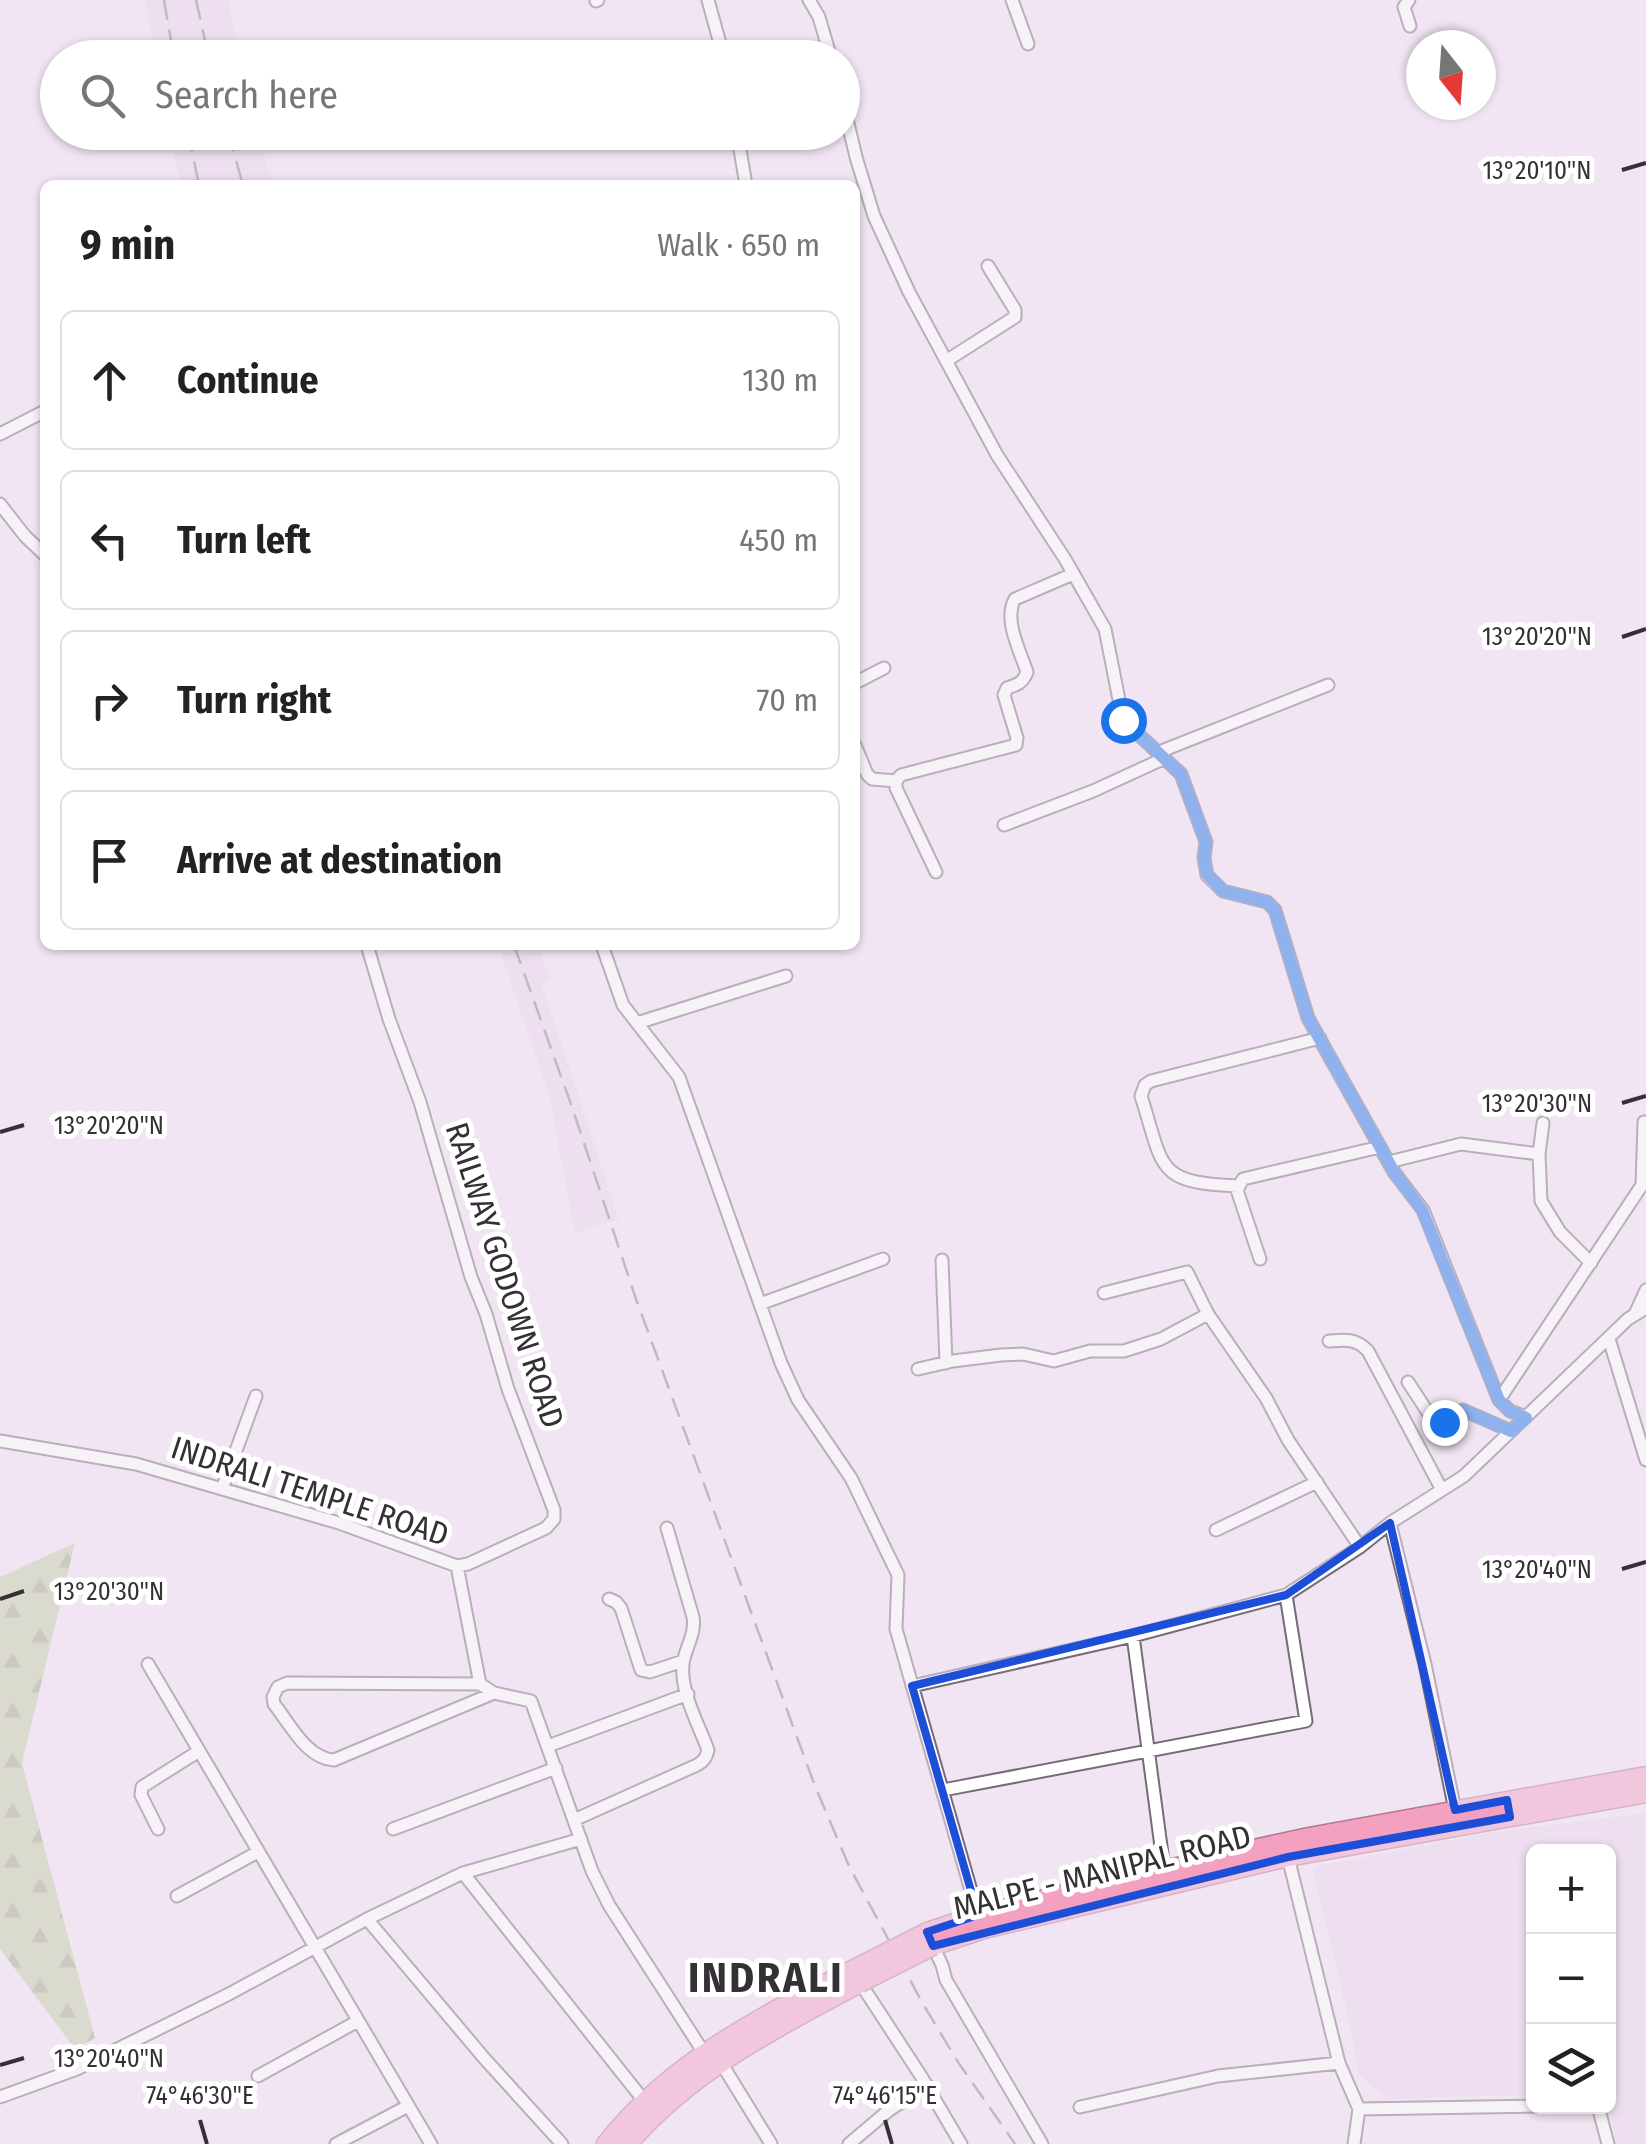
<!DOCTYPE html>
<meta charset="utf-8">
<style>
:root{--surface:#fff;--page:#f2f2f2;--text:#222;--muted:#767676;--line:#e0e0e0}
body{margin:0;font-family:"Fira Sans Condensed",sans-serif;background:var(--page);color:var(--text)}
.controls{position:absolute;right:30px;bottom:30px;display:grid;overflow:hidden;border-radius:15px;box-shadow:0 2px 8px #0004}
.controls button{width:90px;height:90px;display:grid;place-items:center;padding:0;border:0;border-bottom:2px solid var(--line);background:var(--surface);color:var(--text);font:50px sans-serif}
.compass{position:absolute;left:1406px;top:30px;width:90px;height:90px;border-radius:50%;background:var(--surface);box-shadow:0 2px 8px #0004;rotate:163deg}
.stop{position:absolute;width:30px;height:30px;margin:-22px;border:8px solid #1a73e8;border-radius:50%;background:#fff}
.stop.end{background:#1a73e8;border-color:#fff;box-shadow:0 2px 10px #0008}
.list{margin:0;padding:0;list-style:none}
h2{display:flex;justify-content:space-between;align-items:center;height:130px;margin:0;padding:0 40px;font-size:42px}
h2 small{font-size:32px;font-weight:400;color:var(--muted)}
.list li{display:grid;grid-template-columns:65px 1fr auto;gap:30px;align-items:center;box-sizing:border-box;height:140px;margin:0 20px 20px;padding:0 20px;border:2px solid var(--line);border-radius:15px}
.list b{display:block;font-size:38px;white-space:nowrap}
.list em{font-size:32px;font-style:normal;color:var(--muted)}
.icon{flex:none;width:55px;height:55px;fill:none;stroke:currentColor;stroke-width:2;stroke-linecap:round;stroke-linejoin:round}
.map{position:relative;flex:none;width:1646px;height:2144px;overflow:hidden}
.search{position:absolute;background:var(--surface);box-shadow:0 2px 8px #0004;left:40px;top:40px;width:820px;height:110px;display:flex;align-items:center;gap:25px;box-sizing:border-box;padding:0 35px;border-radius:55px;color:var(--muted);font-size:38px}
.panel{position:absolute;background:var(--surface);box-shadow:0 2px 8px #0004;left:40px;top:180px;width:820px;height:770px;border-radius:15px}
.map>svg:first-child{display:block}
.built{fill:#e9d7eb}
.forest{fill:url(#forest-firs)}
.lines{fill:none;stroke-linecap:round;stroke-linejoin:round}
.minor-casing{stroke:#766c77;stroke-width:15}
.highway-casing{stroke:#b1798f;stroke-width:21}
.minor{stroke:#fff;stroke-width:11}
.highway{stroke:#f4a0c0;stroke-width:18}
.rail{stroke:#89828b;stroke-width:2.5;stroke-dasharray:20 10;stroke-linecap:butt}
.highway-bridge-casing{stroke:#b1798f;stroke-width:21;stroke-linecap:butt}
.highway-bridge{stroke:#f4a0c0;stroke-width:18}
.route{stroke:#1a73e8;stroke-width:12}
.marked{fill:none;stroke:#1d4ed8;stroke-width:8;stroke-linejoin:round}
.ticks{fill:none;stroke:#343035;stroke-width:4}
.labels{text-anchor:middle;dominant-baseline:central;stroke-width:10;stroke-linejoin:round;paint-order:stroke}
.street-label{font-size:32px;fill:#343035;stroke:#fff}
.district-label{font-size:42px;font-weight:bold;letter-spacing:2.5px;fill:#343035;stroke:#fff}
.ticks-label{font-size:25px;text-anchor:middle;fill:#343035;stroke:#fff;stroke-width:10;stroke-linejoin:round;paint-order:stroke}
</style>
<div class="map">
<svg width="1646" height="2144" viewBox="0 0 1646 2144">
<defs>
<pattern id="forest-firs" width="22" height="20" patternUnits="userSpaceOnUse" patternTransform="scale(2.5)"><rect width="22" height="20" fill="#c2cca2"/><path d="M5 1l3.5 6h-7zM16 11l3.5 6h-7z" fill="#9ea685"/></pattern>
</defs>
<rect width="100%" height="100%" fill="#f1e5f3"/>
<path class="built" d="M145,0h84l10,57h-84z
M170,133h87l16,52h-92z
M498,945h39l13,34 -9,4 78,236 -44,14 -26,-138z
M1646,1813v331h-30l-7,-45 -1,-247h-74l-1,244 -42,-1 -105,5 -28,-27 -9,-53 -34,-137 -2,-16 180,-35z"/>
<path class="forest" d="M75,1543l-53,220 73,275 -20,11 -75,-100v-372z"/>
<g class="lines">
<g class="minor-casing">
<path id="minor" d="M708,0l16,58
M809,0l10,17 12,41
M1012,0l16,44
M1409,0l-5,7 6,19
M596,1l2,-1
M842,98l14,59 18,59 35,76 88,163 68,104 40,70 18,91 58,54 25,68 -2,16 3,17 16,16 44,11 8,8 33,108 86,154 29,38 76,190 11,11 16,6
M737,132l9,53
M946,361l69,-44v-7l-27,-44
M0,434l45,-23
M0,504l25,32 20,19
M855,683l29,-15
M855,745l12,29 5,5 24,2
M1159,752l169,-67
M1004,825l89,-34 72,-33
M936,872l-40,-84v-7l5,-6 115,-30 1,-7 -13,-43 3,-7c10,-3 16,-5 20,-16 -7,-21 -24,-53 -12,-73l58,-25
M602,945l21,60 56,72 102,286 17,37 53,78 47,97 -2,54 82,286
M637,1023l149,-47
M1543,1123l-4,31 2,47 19,31 31,31
M1389,1162l72,-18 78,10
M1238,1186c-83,-3 -74,-18 -97,-90l4,-11 6,-4 169,-43
M1260,1259l-23,-69 6,-11 137,-32
M942,1260l4,103
M1104,1293l83,-21 21,42 58,84 22,42 72,107
M760,1304l123,-45
M1635,1314l11,-24
M1609,1339l37,121
M1329,1341c17,-1 27,-3 39,10l74,139
M918,1369l35,-8 48,-6 22,-1 31,7 36,-10h34l37,-12 47,-25
M1408,1382l25,38 5,3 25,-13 48,21
M1499,1400l143,-215 2,-63
M0,1441l136,23 203,59 118,43 11,-2 78,-36 8,-9v-9l-46,-121 -22,-75 -15,-37 -51,-175 -31,-83 -22,-74
M222,1489l34,-93
M1390,1523l35,141 30,146
M1216,1530l101,-48
M457,1566l23,118 14,9 37,8 61,170 17,34 95,148
M609,1599l7,3 5,6 20,62 9,2 33,-11
M1133,1636l31,233
M148,1664l283,480
M480,1684l-193,-1 -9,4 -5,10 1,7c16,20 33,55 60,56l160,-67
M912,1686l221,-50 153,-41 74,-48 30,-24 74,-47 164,-157 18,-11
M548,1746l140,-52
M943,1790l363,-69 -20,-126
M574,1820l123,-55c7,-4 9,-7 11,-15 -9,-25 -28,-58 -25,-86 2,-16 13,-30 10,-47l-26,-89
M158,1829l-17,-34 1,-8 57,-36
M393,1829l163,-61
M1288,1857l51,206 20,46 178,-3
M463,1873l182,229
M177,1896l81,-44
M367,1919l117,139 78,86
M931,1942l11,23 4,15 96,164
M857,1978l64,98 40,68
M720,2061l51,83
M258,2076l100,-55
M0,2097l77,-28 152,-75 138,-75 96,-46 118,-34
M1598,2106l10,38
M1080,2107l138,-31 121,-13
M336,2144l72,-38
M849,2144l39,-33 39,-26
M1354,2144l5,-35"/>
</g>
<g class="highway-casing">
<path id="highway" d="M927,1932l51,-17 258,-62 73,-16 337,-61
M933,1946l51,-17 304,-72 358,-64
M606,2144c64,-82 157,-128 246,-174
M628,2144c63,-74 148,-116 232,-161"/>
</g>
<use href="#minor" class="minor"/>
<use href="#highway" class="highway"/>
<path class="rail" d="M164,0l10,58
M196,0l13,58
M188,132l11,53
M228,132l15,53
M514,945l58,162 64,192 179,487 34,80 74,138 35,58 57,82"/>
<g class="highway-bridge-casing">
<path id="highway-bridge" d="M852,1970l75,-38
M860,1983l73,-37"/>
</g>
<use href="#highway-bridge" class="highway-bridge"/>
</g>
<g class="lines">
<path class="route" d="M1123,720l58,54 25,68 -2,16 3,16 16,17 44,11 8,8 33,108 86,154 28,38 77,190 11,11 16,7 -15,13 -48,-21 -19,12"/>
</g>
<path d="M0 0H1646V2144H0ZM1390,1523l65,287 52,-10 3,17 -222,40 -355,89 -6,-14 51,-17 -66,-229 374,-91z" fill="#f1e5f3" fill-opacity=".55" fill-rule="evenodd"/>
<path class="marked" d="M1390,1523l65,287 52,-10 3,17 -222,40 -355,89 -6,-14 51,-17 -66,-229 374,-91z"/>
<path class="ticks" d="M1622,170l24,-7M1622,637l24,-8M1622,1103l24,-7M0,1132l24,-7M1622,1569l24,-7M0,1599l24,-8M0,2065l24,-7M200,2120l7,24M885,2120l7,24"/>
<g class="labels">
<g class="street-label">
<text transform="translate(505 1275) rotate(72)">RAILWAY GODOWN ROAD</text>
<text transform="translate(310 1491) rotate(18)">INDRALI TEMPLE ROAD</text>
<text transform="translate(1102 1872) rotate(-14)">MALPE - MANIPAL ROAD</text>
</g>
<g class="district-label">
<text x="766" y="1978">INDRALI</text>
</g>
</g>
<g class="ticks-label">
<text x="1537" y="179">13°20'10"N</text>
<text x="1537" y="645">13°20'20"N</text>
<text x="1537" y="1112">13°20'30"N</text>
<text x="109" y="1134">13°20'20"N</text>
<text x="1537" y="1578">13°20'40"N</text>
<text x="109" y="1600">13°20'30"N</text>
<text x="109" y="2067">13°20'40"N</text>
<text x="200" y="2104">74°46'30"E</text>
<text x="885" y="2104">74°46'15"E</text>
</g>
</svg>
<div class="controls">
<button>+</button>
<button>−</button>
<button><svg class="icon" aria-label="layers" viewBox="0 0 24 24"><path d="M12 4l9 5-9 5-9-5zM3 14l9 5 9-5"/></svg></button>
</div>
<svg class="compass" viewBox="-18 -18 36 36"><path d="M0-13l5 13h-10z" fill="#e53935"/><path d="M0 13l5-13h-10z" fill="#767676"/></svg>
<div class="stop" style="left:1123px;top:720px"></div>
<div class="stop end" style="left:1444px;top:1422px"></div>
<div class="search"><svg class="icon" aria-label="search" viewBox="0 0 24 24"><circle cx="10" cy="10" r="6"/><path d="M15 15l6 6"/></svg>Search here</div>
<section class="panel">
<h2>9 min<small>Walk · 650 m</small></h2>
<ul class="list">
<li><svg class="icon" aria-label="ahead" viewBox="0 0 24 24"><path d="M12 20V5M6 11l6-6 6 6"/></svg><div><b>Continue</b></div><em>130 m</em></li>
<li><svg class="icon" aria-label="left" viewBox="0 0 24 24"><path d="M17 20v-9H6M10 6l-5 5 5 5"/></svg><div><b>Turn left</b></div><em>450 m</em></li>
<li><svg class="icon" aria-label="right" viewBox="0 0 24 24"><path d="M7 20v-9h11M14 6l5 5-5 5"/></svg><div><b>Turn right</b></div><em>70 m</em></li>
<li><svg class="icon" aria-label="arrive" viewBox="0 0 24 24"><path d="M6 21V4h12l-3 4 3 4H6"/></svg><div><b>Arrive at destination</b></div></li>
</ul>
</section>
</div>
